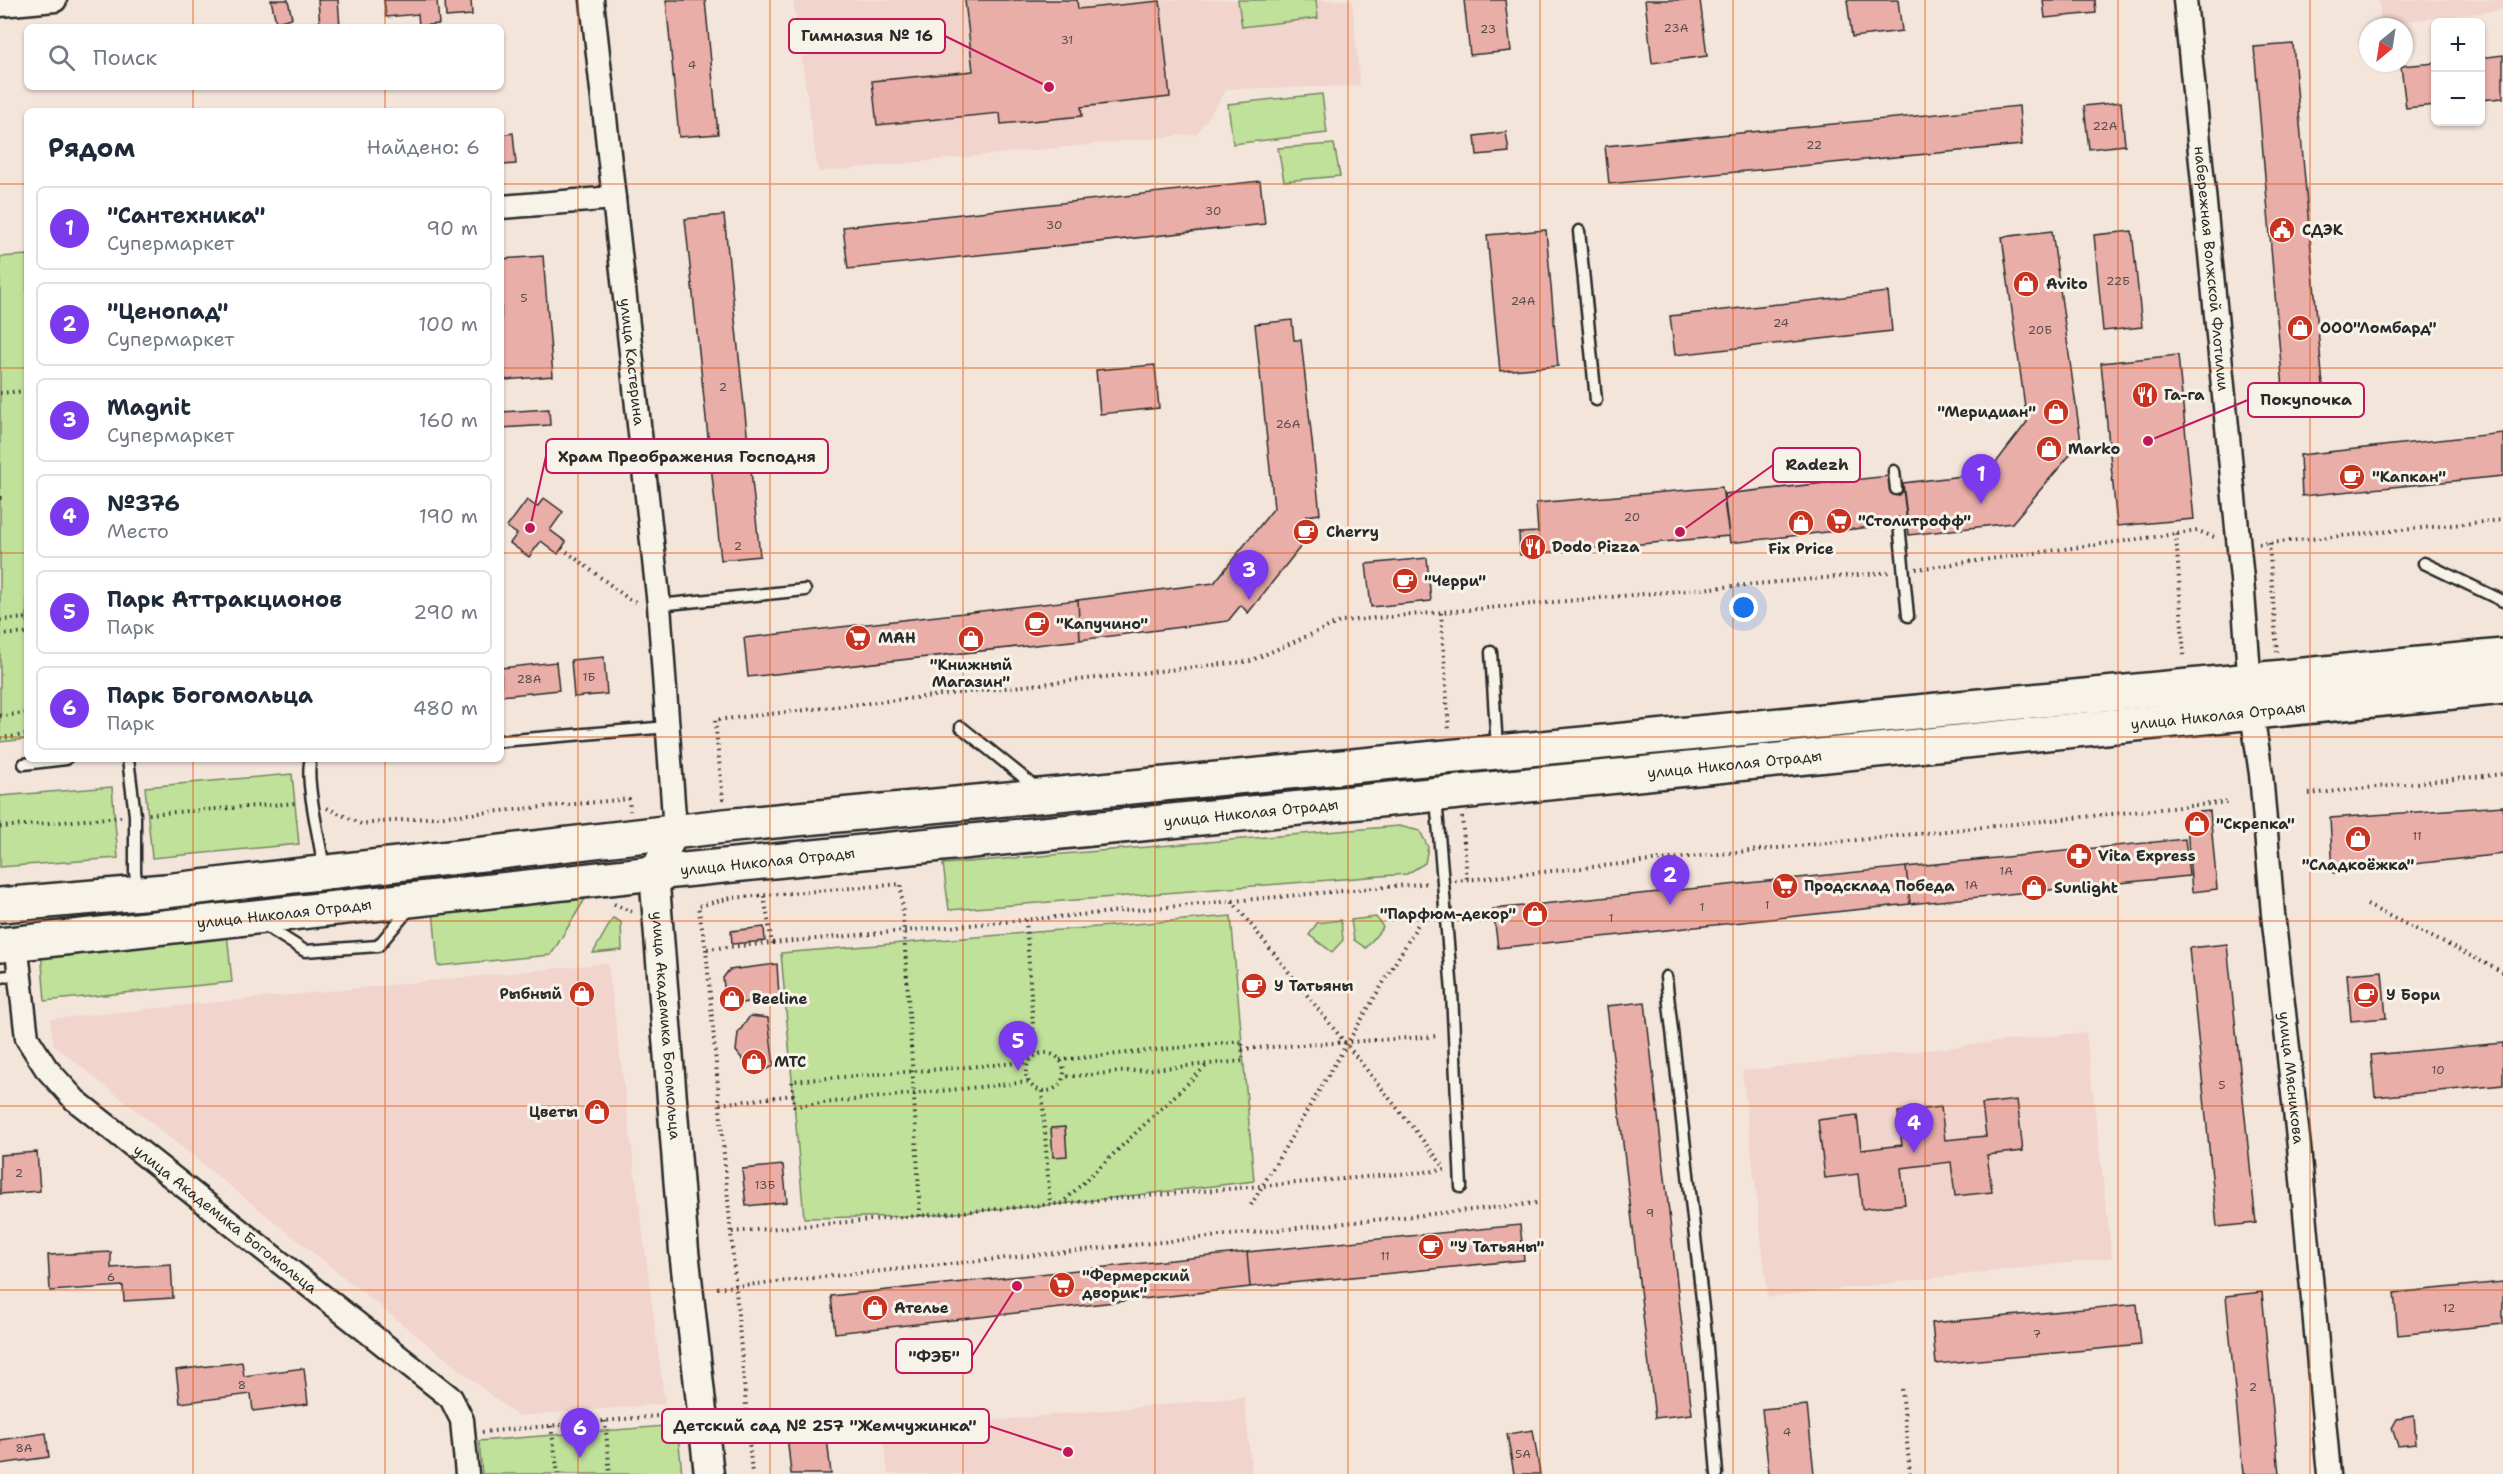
<!DOCTYPE html>
<html lang="ru">
<meta charset="utf-8">
<style>
:root{--surface:#fff;--page:#f2f2f3;--text:#1f2937;--muted:#747a83;--line:#e0e1e3;--accent:#7c3aed}
body{margin:0;font-family:"Shantell Sans",sans-serif;background:var(--page);color:var(--text)}
.controls{position:absolute;right:18px;top:18px;display:grid;overflow:hidden;border-radius:9px;box-shadow:0 2px 4px #0004}
.controls button{width:54px;height:54px;display:grid;place-items:center;padding:0;border:0;border-bottom:2px solid var(--line);background:var(--surface);color:var(--text);font:30px sans-serif}
.compass{position:absolute;left:2359px;top:18px;width:54px;height:54px;border-radius:50%;background:var(--surface);box-shadow:0 2px 4px #0004;rotate:210deg}
.you{position:absolute;left:1744px;top:608px;width:21px;height:21px;margin:-15px;border:4px solid #fff;border-radius:50%;background:#1a73e8;box-shadow:0 0 0 9px #1a73e833}
.badge{display:grid;place-items:center;width:39px;height:39px;border-radius:50%;background:var(--accent);color:#fff;font-size:20px;font-weight:700}
.pin{position:absolute;translate:-50% -50px;filter:drop-shadow(0 2px 3px #0008)}
.pin::after{content:'';position:absolute;top:32px;width:21px;height:18px;background:inherit;clip-path:polygon(0 0,100% 0,50% 100%)}
.list{margin:0;padding:0;list-style:none}
h2{display:flex;justify-content:space-between;align-items:center;height:78px;margin:0;padding:0 24px;font-size:26px}
h2 small{font-size:20px;font-weight:400;color:var(--muted)}
.list li{display:grid;grid-template-columns:39px 1fr auto;gap:18px;align-items:center;box-sizing:border-box;height:84px;margin:0 12px 12px;padding:0 12px;border:2px solid var(--line);border-radius:9px}
.list b{display:block;font-size:22px;white-space:nowrap}
.list p{margin:0;font-size:20px;white-space:nowrap;color:var(--muted)}
.list em{font-size:20px;font-style:normal;color:var(--muted)}
.icon{flex:none;width:33px;height:33px;fill:none;stroke:currentColor;stroke-width:2;stroke-linecap:round;stroke-linejoin:round}
.map{position:relative;flex:none;width:2503px;height:1474px;overflow:hidden}
.search{position:absolute;background:var(--surface);box-shadow:0 2px 4px #0004;left:24px;top:24px;width:480px;height:66px;display:flex;align-items:center;gap:15px;box-sizing:border-box;padding:0 21px;border-radius:9px;color:var(--muted);font-size:22px}
.panel{position:absolute;background:var(--surface);box-shadow:0 2px 4px #0004;left:24px;top:108px;width:480px;height:654px;border-radius:9px}
.map>svg:first-child{display:block}
.built{fill:#f1d4cc}
.green{fill:#bfe19a;stroke:#758662;stroke-width:1.5}
.building{fill:#e9aea8;stroke:#2b2b2b;stroke-width:1.5}
.lines{fill:none;stroke-linecap:round;stroke-linejoin:round}
.service-casing{stroke:#2b2b2b;stroke-width:15}
.minor-casing{stroke:#2b2b2b;stroke-width:27}
.tertiary-casing{stroke:#2b2b2b;stroke-width:33}
.primary-casing{stroke:#2b2b2b;stroke-width:38}
.path{stroke:#2b2b2b;stroke-width:4;stroke-dasharray:1.5 4.5;stroke-linecap:butt}
.service{stroke:#f7f3e8;stroke-width:10}
.minor{stroke:#f7f3e8;stroke-width:22}
.tertiary{stroke:#f7f3e8;stroke-width:28}
.primary{stroke:#f7f3e8;stroke-width:33}
.grid{fill:none;stroke:#df570e;stroke-width:1.5;stroke-opacity:0.55}
.labels{text-anchor:middle;dominant-baseline:central;stroke-width:6;stroke-linejoin:round;paint-order:stroke}
.number-label{font-size:12px;fill:#5a4c4a}
.poi-label{font-size:15px;font-weight:bold;fill:#2b2b2b;stroke:#f7f3e8;text-anchor:start}
.street-label{font-size:15px;fill:#2b2b2b;stroke:#f7f3e8}
.leader{fill:none;stroke:#c2185b;stroke-width:2}
.callout-dot{fill:#c2185b;stroke:#f7f3e8;stroke-width:2}
.callout{fill:#f7f3e8;stroke:#c2185b;stroke-width:2}
.callout-label{font-size:16px;text-anchor:middle;font-weight:bold;fill:#2b2b2b}
</style>
<div class="map">
<svg width="2503" height="1474" viewBox="0 0 2503 1474">
<rect width="100%" height="100%" fill="#f4e5db"/>
<filter id="ink" filterUnits="userSpaceOnUse"><feTurbulence type="fractalNoise" baseFrequency=".0167" numOctaves="2"/><feDisplacementMap in="SourceGraphic" scale="12" xChannelSelector="R" yChannelSelector="G"/><feConvolveMatrix kernelMatrix="1 2 1 2 8 2 1 2 1" color-interpolation-filters="sRGB"/></filter>
<g filter="url(#ink)">
<path class="built" d="M793,0h559l8,86 -133,3 -30,45 -379,38z
M2379,0h124v10l-122,14z
M608,963l57,441 -148,12 -463,-371 -4,-26z
M2086,1032l26,226 -344,39 -26,-226z
M1244,1397l8,77h-364l-6,-43z"/>
<path class="green" d="M1238,0h78l2,18 -76,9z
M1322,94l5,39 -94,11 -5,-40z
M1334,144l6,32 -56,5 -6,-33z
M27,255v484l-27,3v-485z
M292,774l7,70 -147,14 -7,-71z
M112,787l6,71 -118,9v-71z
M1399,826l21,5 8,16 -3,16 -18,11 -458,36 -6,-46z
M588,894l-37,61 -113,11 -5,-56z
M1231,916l23,265 -193,23 -141,12 -116,2 -23,-265z
M1376,917l7,10 -17,21 -12,-8 -3,-20z
M613,918l8,4 1,28 -29,3z
M1341,920l2,20 -11,12 -23,-17 8,-12z
M227,933l5,49 -187,19 -4,-50z
M677,1425l5,49h-200l-3,-33z"/>
<path class="building" d="M271,0h17l4,18 -16,4z
M318,0h20l2,27h-20z
M384,0h53l2,24 -20,2 -1,-12 -32,3z
M445,0h26l1,15 -26,2z
M666,0h39l13,134 -39,3z
M965,0h112l1,9 82,-8 10,96 -89,10 1,9 -81,8 -1,-11 -123,12 -5,-44 101,-10z
M1464,0h41l6,51 -41,4z
M1645,0h55l7,56 -55,7z
M1847,0h51l4,31 -50,6z
M2043,0h52l1,13 -51,5z
M2293,44l30,342 -40,3 -29,-342z
M2503,55v43l-23,2v-42z
M2436,63v42l-30,3 -5,-42z
M2121,102l4,43 -36,4 -5,-43z
M2019,106l3,39 -413,39 -4,-38z
M1506,132l3,20 -32,3 -2,-19z
M513,133l3,31 -13,1 -2,-30z
M1260,181l5,43 -417,45 -5,-42z
M724,215l36,341 -39,4 -36,-341z
M1546,230l12,136 -58,5 -13,-136z
M2052,231l29,211 -69,81 -103,12 -6,-52 85,-10 39,-51 -25,-185z
M2132,231l10,96 -39,4 -9,-96z
M543,256l10,120 -48,4 -4,-43v-78z
M1888,292l4,39 -217,24 -5,-39z
M1292,320l2,20h7l19,174 -13,2 2,20 -61,77 -7,-8 -13,16 -148,19 -2,-40 136,-17 60,-75 -19,-184z
M2178,355l16,164 -77,7 -16,-163z
M1155,365l4,43 -59,6 -4,-44z
M549,409l1,16 -49,3v-16z
M2503,433v43l-201,20 -2,-41z
M1889,476l1,13 13,-1 4,35 -177,20 -6,-49z
M1722,487l7,49 -209,19 -1,-22 19,-1 -2,-29z
M544,498l19,14 -13,18 16,12 -8,12 -17,-13 -12,16 -19,-14 7,-9 -10,-7 20,-27 10,7z
M1427,558l4,43 -60,6 -5,-43z
M1078,600l2,40 -332,37 -4,-39z
M604,657l3,37 -33,3 -3,-37z
M556,662l3,28 -58,6v-28z
M2503,806v48l-170,19 -3,-55z
M2210,811l7,78 -25,3 -6,-79z
M2185,839l4,37 -279,28 -4,-37z
M1906,867l4,37 -412,44 -5,-39z
M764,927l1,14 -33,3 -1,-13z
M2227,944l29,279 -39,4 -28,-279z
M777,964l2,32 -53,10 -3,-28 6,-8z
M2382,971l4,47 -35,3 -4,-47z
M1645,1002l47,412 -37,4 -48,-412z
M750,1016l18,2 6,48 -14,6 -13,-7 -11,-14 2,-18z
M2503,1043v42l-128,12 -4,-42z
M2017,1100l6,51 -36,4 5,37 -37,4 -4,-34 -50,6 4,36 -43,5 -4,-35 -33,4 -7,-58 39,-5 4,35 41,-5 -4,-33 43,-5 4,33 41,-4 -4,-32z
M1065,1127l2,29 -14,1 -2,-29z
M37,1152l3,39 -40,3v-39z
M783,1165l4,37 -41,4 -4,-37z
M1520,1225l4,35 -274,27 -3,-35z
M111,1252v16l60,-4 2,34 -49,3 -1,-15 -73,5 -2,-36z
M1247,1252l3,35 -415,46 -4,-37z
M2503,1282v42l-105,11 -4,-42z
M2262,1292l17,182h-36l-17,-178z
M2137,1304l4,41 -205,19 -4,-41z
M242,1362l2,14 60,-8 4,36 -55,7 -2,-17 -71,9 -4,-33z
M1807,1405l7,69h-45l-7,-65z
M2414,1416l2,28 -18,2 -6,-18 5,-9z
M825,1420l6,54h-40l-5,-50z
M1533,1430l7,44h-26l-7,-40z
M46,1433l3,24 -49,7v-24z"/>
<g class="lines">
<g class="service-casing">
<path id="service" d="M1579,231l17,169
M1894,471l2,18
M1899,524l9,92
M2424,563l79,38
M659,605l146,-15
M1491,652l6,96
M961,727l77,62
M501,741l167,-14
M128,759l7,56v56l2,19
M311,759c-7,19 10,86 13,110
M24,764l42,-5
M1436,798l16,194 9,195
M264,925l41,26 73,-5 33,-39
M0,977l19,-2
M1666,977l40,358 11,139"/>
</g>
<g class="minor-casing">
<g id="minor">
<path id="s1" d="M592,0l67,605 16,226"/>
<path id="s2" d="M2185,0l57,579 10,134 9,61 12,140 26,233 30,327"/>
<path d="M0,5l55,-5"/>
<path d="M501,207l113,-9"/>
<path id="s3" d="M16,943l11,95 19,30 29,32 376,298 11,22 5,54"/>
</g>
</g>
<g class="tertiary-casing">
<g id="tertiary">
<path id="s4" d="M675,831l-21,42 30,378 25,223"/>
</g>
</g>
<g class="primary-casing">
<g id="primary">
<path d="M0,905l165,-14 559,-65 1779,-170"/>
<path id="s5" d="M0,945l654,-72 1849,-186"/>
</g>
</g>
<path class="path" d="M0,393l27,-2
M0,498h2
M2176,534l8,123
M2269,543l8,110
M2259,544l244,-24
M562,548l68,52 7,2
M1916,569l282,-38 19,7
M1441,613l8,118
M0,620l27,-2
M0,635l27,-2
M0,716l27,-3
M0,738l27,-3
M2309,794l194,-20
M723,800l-8,-80 535,-59 92,-40 549,-49
M327,808l34,16 268,-25 1,12
M149,814l148,-11
M1462,817l5,63
M0,827l121,-10
M1455,881l774,-79
M764,896l8,48
M1232,901l213,267
M614,904l20,9
M2367,905l136,67
M1026,920l9,135
M706,949l46,525
M1242,1049l197,-13
M1026 1072a19 19 0 1 1 38 0a19 19 0 1 1-38 0Z
M1060,1060l182,-19 1,20 -180,16
M1028,1082l-234,24 -2,-25 237,-19
M1042,1091l8,114
M720,1104l73,-9
M1061,1204l146,-139
M1251,1205l178,-299
M920,1216c-5,-111 -12,-221 -19,-332l-170,14 -33,8 8,43 724,-66
M732,1232l714,-62
M717,1288l821,-85
M1902,1389l8,85
M605,1421l5,53
M551,1426l7,48
M482,1432l198,-18"/>
<use href="#service" class="service"/>
<use href="#minor" class="minor"/>
<use href="#tertiary" class="tertiary"/>
<use href="#primary" class="primary"/>
</g>
</g>
<path class="grid" d="M193,0v27M385,0v27M578,0v1474M770,0v1474M963,0v1474M1155,0v1474M1348,0v1474M1540,0v1474M1733,0v1474M1925,0v1474M2118,0v1474M2310,0v1474M193,87v24M385,87v24M0,184h27M501,184h2002M0,368h27M501,368h2002M0,553h27M501,553h2002M0,737h27M501,737h2002M193,759v715M385,759v715M0,921h2503M0,1106h2503M0,1290h2503"/>
<defs>
<g id="civic-disc" transform="scale(1.35)"><circle r="9.5" fill="#c8321e" stroke="#f7f3e8"/><path d="M-.6-6.5H3V-4.5H.6V-3L4-1V1h2V6H-6V1h2V-1L-.6-3ZM-1.2 2.5V6h2.4V2.5Z" fill="#fff"/></g>
<g id="shop-disc" transform="scale(1.35)"><circle r="9.5" fill="#c8321e" stroke="#f7f3e8"/><path d="M-5-2.5h2.3a2.7 3.5 0 0 1 5.4 0H5L5.5 6h-11ZM-1.5-2.5h3a1.5 2.3 0 0 0-3 0Z" fill="#fff"/></g>
<g id="restaurant-disc" transform="scale(1.35)"><circle r="9.5" fill="#c8321e" stroke="#f7f3e8"/><path d="M-5-6h1v4h1v-4h1v4h1v-4h1v5L-1.5 .5V6h-2V.5L-5-1ZM5-6V6H3V1.5H1.5Q1.5-4 5-6Z" fill="#fff"/></g>
<g id="cafe-disc" transform="scale(1.35)"><circle r="9.5" fill="#c8321e" stroke="#f7f3e8"/><path d="M-5.5-4.5H6V0H3Q3 3.5 0 3.5H-2.5Q-5.5 3.5-5.5 0ZM3-3.2v2h1.7v-2ZM-6 4.5H4V6H-6Z" fill="#fff"/></g>
<g id="supermarket-disc" transform="scale(1.35)"><circle r="9.5" fill="#c8321e" stroke="#f7f3e8"/><path d="M-6-5.5h2.5l.6 2H6L4.5 2H-2.5L-4.4-4H-6ZM-1.5 3.2a1.3 1.3 0 1 0 .1 0ZM3 3.2a1.3 1.3 0 1 0 .1 0Z" fill="#fff"/></g>
<g id="pharmacy-disc" transform="scale(1.35)"><circle r="9.5" fill="#c8321e" stroke="#f7f3e8"/><path d="M-2-6h4v4h4v4h-4v4h-4v-4h-4v-4h4Z" fill="#fff"/></g>
</defs>
<g fill-rule="evenodd">
<use href="#civic-disc" x="2282" y="230"/>
<use href="#shop-disc" x="2026" y="284"/>
<use href="#shop-disc" x="2300" y="328"/>
<use href="#restaurant-disc" x="2145" y="395"/>
<use href="#shop-disc" x="2056" y="412"/>
<use href="#shop-disc" x="2049" y="449"/>
<use href="#cafe-disc" x="2352" y="477"/>
<use href="#supermarket-disc" x="1839" y="521"/>
<use href="#shop-disc" x="1801" y="523"/>
<use href="#cafe-disc" x="1306" y="532"/>
<use href="#restaurant-disc" x="1533" y="547"/>
<use href="#cafe-disc" x="1405" y="581"/>
<use href="#cafe-disc" x="1037" y="624"/>
<use href="#supermarket-disc" x="858" y="638"/>
<use href="#shop-disc" x="971" y="639"/>
<use href="#shop-disc" x="2197" y="824"/>
<use href="#shop-disc" x="2358" y="839"/>
<use href="#pharmacy-disc" x="2079" y="856"/>
<use href="#supermarket-disc" x="1785" y="886"/>
<use href="#shop-disc" x="2034" y="888"/>
<use href="#shop-disc" x="1535" y="914"/>
<use href="#cafe-disc" x="1254" y="986"/>
<use href="#shop-disc" x="582" y="994"/>
<use href="#cafe-disc" x="2366" y="995"/>
<use href="#shop-disc" x="732" y="999"/>
<use href="#shop-disc" x="754" y="1062"/>
<use href="#shop-disc" x="597" y="1112"/>
<use href="#cafe-disc" x="1431" y="1247"/>
<use href="#supermarket-disc" x="1062" y="1285"/>
<use href="#shop-disc" x="875" y="1308"/>
</g>
<g class="labels">
<g class="number-label">
<text x="1676" y="28">23А</text>
<text x="1488" y="29">23</text>
<text x="1067" y="40">31</text>
<text x="692" y="65">4</text>
<text x="2105" y="126">22А</text>
<text x="1814" y="145">22</text>
<text x="1213" y="211">30</text>
<text x="1054" y="225">30</text>
<text x="2118" y="281">22Б</text>
<text x="524" y="298">5</text>
<text x="1523" y="301">24А</text>
<text x="1781" y="323">24</text>
<text x="2040" y="330">20Б</text>
<text x="723" y="387">2</text>
<text x="1288" y="424">26А</text>
<text x="1632" y="517">20</text>
<text x="738" y="546">2</text>
<text x="589" y="677">1Б</text>
<text x="529" y="679">28А</text>
<text x="2417" y="836">11</text>
<text x="2006" y="871">1А</text>
<text x="1971" y="885">1А</text>
<text x="1767" y="905">1</text>
<text x="1702" y="907">1</text>
<text x="1611" y="918">1</text>
<text x="2438" y="1070">10</text>
<text x="2222" y="1085">5</text>
<text x="19" y="1173">2</text>
<text x="765" y="1185">13Б</text>
<text x="1650" y="1213">9</text>
<text x="1385" y="1256">11</text>
<text x="111" y="1277">6</text>
<text x="2449" y="1308">12</text>
<text x="2037" y="1334">7</text>
<text x="242" y="1385">8</text>
<text x="2253" y="1387">2</text>
<text x="1787" y="1432">4</text>
<text x="24" y="1448">8А</text>
<text x="1523" y="1454">5А</text>
</g>
<g class="poi-label">
<text x="2302" y="230">СДЭК</text>
<text x="2046" y="284">Avito</text>
<text x="2320" y="328">ООО"Ломбард"</text>
<text x="2164" y="395">Га-га</text>
<text x="2036" y="412" text-anchor="end">"Меридиан"</text>
<text x="2068" y="449">Marko</text>
<text x="2372" y="477">"Капкан"</text>
<text x="1858" y="521">"Столитрофф"</text>
<text x="1326" y="532">Cherry</text>
<text x="1552" y="547">Dodo Pizza</text>
<text x="1801" y="549" text-anchor="middle">Fix Price</text>
<text x="1424" y="581">"Черри"</text>
<text x="1056" y="624">"Капучино"</text>
<text x="878" y="638">МАН</text>
<text x="971" y="665" text-anchor="middle">"Книжный<tspan x="971" dy="17">Магазин"</tspan></text>
<text x="2216" y="824">"Скрепка"</text>
<text x="2098" y="856">Vita Express</text>
<text x="2358" y="865" text-anchor="middle">"Сладкоёжка"</text>
<text x="1804" y="886">Продсклад Победа</text>
<text x="2054" y="888">Sunlight</text>
<text x="1516" y="914" text-anchor="end">"Парфюм-декор"</text>
<text x="1274" y="986">У Татьяны</text>
<text x="562" y="994" text-anchor="end">Рыбный</text>
<text x="2386" y="995">У Бори</text>
<text x="752" y="999">Beeline</text>
<text x="774" y="1062">МТС</text>
<text x="578" y="1112" text-anchor="end">Цветы</text>
<text x="1450" y="1247">"У Татьяны"</text>
<text x="1082" y="1276">"Фермерский<tspan x="1082" dy="17">дворик"</tspan></text>
<text x="894" y="1308">Ателье</text>
</g>
<g class="street-label">
<text stroke="none"><textPath href="#s2" startOffset="270">набережная Волжской Флотилии</textPath></text>
<text stroke="none"><textPath href="#s1" startOffset="364">улица Кастерина</textPath></text>
<text stroke="none"><textPath href="#s5" startOffset="2230">улица Николая Отрады</textPath></text>
<text stroke="none"><textPath href="#s5" startOffset="1744">улица Николая Отрады</textPath></text>
<text stroke="none"><textPath href="#s5" startOffset="1258">улица Николая Отрады</textPath></text>
<text stroke="none"><textPath href="#s5" startOffset="772">улица Николая Отрады</textPath></text>
<text stroke="none"><textPath href="#s5" startOffset="286">улица Николая Отрады</textPath></text>
<text stroke="none"><textPath href="#s4" startOffset="200">улица Академика Богомольца</textPath></text>
<text stroke="none"><textPath href="#s2" startOffset="1083">улица Мясникова</textPath></text>
<text stroke="none"><textPath href="#s3" startOffset="366">улица Академика Богомольца</textPath></text>
</g>
</g>
<path class="leader" d="M1049 87L945 36M2148 441L2248 400M530 528L546 456M1680 532L1773 465M1017 1286L972 1356M1068 1452L989 1426"/>
<g class="callout-dot">
<circle cx="1049" cy="87" r="6"/>
<circle cx="2148" cy="441" r="6"/>
<circle cx="530" cy="528" r="6"/>
<circle cx="1680" cy="532" r="6"/>
<circle cx="1017" cy="1286" r="6"/>
<circle cx="1068" cy="1452" r="6"/>
</g>
<g class="callout">
<rect x="789" y="19" width="156" height="34" rx="6"/>
<rect x="2248" y="383" width="116" height="34" rx="6"/>
<rect x="546" y="439" width="282" height="34" rx="6"/>
<rect x="1773" y="448" width="87" height="34" rx="6"/>
<rect x="896" y="1339" width="76" height="34" rx="6"/>
<rect x="662" y="1409" width="327" height="34" rx="6"/>
</g>
<g class="callout-label">
<text x="867" y="41">Гимназия № 16</text>
<text x="2306" y="405">Покупочка</text>
<text x="687" y="462">Храм Преображения Господня</text>
<text x="1817" y="470">Radezh</text>
<text x="934" y="1362">"ФЭБ"</text>
<text x="825" y="1431">Детский сад № 257 "Жемчужинка"</text>
</g>
</svg>
<div class="controls">
<button>+</button>
<button>−</button>
</div>
<svg class="compass" viewBox="-18 -18 36 36"><path d="M0-13l5 13h-10z" fill="#e53935"/><path d="M0 13l5-13h-10z" fill="#747a83"/></svg>
<div class="you"></div>
<div class="pin badge" style="left:1981px;top:504px">1</div>
<div class="pin badge" style="left:1670px;top:905px">2</div>
<div class="pin badge" style="left:1249px;top:600px">3</div>
<div class="pin badge" style="left:1914px;top:1153px">4</div>
<div class="pin badge" style="left:1018px;top:1071px">5</div>
<div class="pin badge" style="left:580px;top:1458px">6</div>
<div class="search"><svg class="icon" aria-label="search" viewBox="0 0 24 24"><circle cx="10" cy="10" r="6"/><path d="M15 15l6 6"/></svg>Поиск</div>
<section class="panel">
<h2>Рядом<small>Найдено: 6</small></h2>
<ul class="list">
<li><span class="badge">1</span><div><b>&quot;Сантехника&quot;</b><p>Супермаркет</p></div><em>90 m</em></li>
<li><span class="badge">2</span><div><b>&quot;Ценопад&quot;</b><p>Супермаркет</p></div><em>100 m</em></li>
<li><span class="badge">3</span><div><b>Magnit</b><p>Супермаркет</p></div><em>160 m</em></li>
<li><span class="badge">4</span><div><b>№376</b><p>Место</p></div><em>190 m</em></li>
<li><span class="badge">5</span><div><b>Парк Аттракционов</b><p>Парк</p></div><em>290 m</em></li>
<li><span class="badge">6</span><div><b>Парк Богомольца</b><p>Парк</p></div><em>480 m</em></li>
</ul>
</section>
</div>
